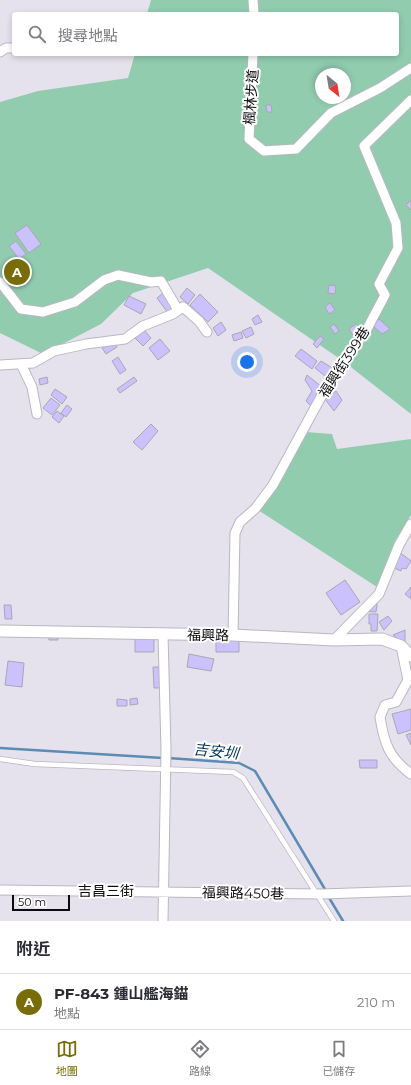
<!DOCTYPE html>
<html lang="zh-TW">
<meta charset="utf-8">
<style>
:root{--surface:#fff;--page:#f2f2f3;--text:#2b2b33;--muted:#7c7c81;--line:#e1e1e2;--accent:#796d0a}
body{margin:0;font-family:Montserrat,"Noto Sans TC",sans-serif;background:var(--page);color:var(--text)}
.compass{position:absolute;left:315px;top:68px;width:36px;height:36px;border-radius:50%;background:var(--surface);box-shadow:0 2px 6px #0003;rotate:150deg}
.scale{position:absolute;left:12px;bottom:10px;width:58px;box-sizing:border-box;padding-left:4px;border:2px solid #0c0b0e;border-top:0;font-size:11px;line-height:14px;white-space:nowrap;color:#0c0b0e;-webkit-text-stroke:3px #fff;paint-order:stroke}
.you{position:absolute;left:247px;top:362px;width:14px;height:14px;margin:-10px;border:3px solid #fff;border-radius:50%;background:#1a73e8;box-shadow:0 0 0 6px #1a73e833}
.badge{display:grid;place-items:center;width:26px;height:26px;border-radius:50%;background:var(--accent);color:#fff;font-size:13px;font-weight:700}
.pin{position:absolute;translate:-50% -50%;border:2px solid #fff;box-shadow:0 1px 4px #0006}
.list{margin:0;padding:0;list-style:none}
h2{display:flex;justify-content:space-between;align-items:center;height:52px;margin:0;padding:0 16px;font-size:17px}
h2 small{font-size:13px;font-weight:400;color:var(--muted)}
.list li{display:grid;grid-template-columns:26px 1fr auto;gap:12px;align-items:center;box-sizing:border-box;height:56px;padding:0 16px;border-top:1px solid var(--line)}
.list b{display:block;font-size:15px;white-space:nowrap}
.list p{margin:0;font-size:13px;white-space:nowrap;color:var(--muted)}
.list em{font-size:13px;font-style:normal;color:var(--muted)}
.icon{flex:none;width:22px;height:22px;fill:none;stroke:currentColor;stroke-width:2;stroke-linecap:round;stroke-linejoin:round}
.map{position:relative;flex:none;width:411px;height:921px;overflow:hidden}
.search{position:absolute;background:var(--surface);box-shadow:0 2px 6px #0003;left:12px;right:12px;top:12px;height:44px;display:flex;align-items:center;gap:10px;box-sizing:border-box;padding:0 14px;border-radius:4px;color:var(--muted);font-size:15px}
.sheet{height:108px;background:var(--surface)}
nav{display:flex;justify-content:space-around;align-items:center;box-sizing:border-box;height:56px;border-top:1px solid var(--line);background:var(--surface);font-size:11px;color:var(--muted)}
nav a{display:grid;justify-items:center;gap:2px}
nav .on{color:var(--accent)}
.map>svg:first-child{display:block}
.green{fill:#91ccaf;fill-rule:evenodd}
.lines{fill:none;stroke-linecap:round;stroke-linejoin:round}
.stream{stroke:#5c8bb3;stroke-width:2.5}
.building{fill:#cac1fd;stroke:#a9a8b1}
.service-casing{stroke:#bab7c0;stroke-width:6}
.minor-casing{stroke:#bab7c0;stroke-width:11}
.tertiary-casing{stroke:#bab7c0;stroke-width:13}
.service{stroke:#fff;stroke-width:4.5}
.minor{stroke:#fff;stroke-width:9}
.tertiary{stroke:#fff;stroke-width:11}
.labels{text-anchor:middle;dominant-baseline:central;stroke-width:4;stroke-linejoin:round;paint-order:stroke}
.street-label{font-size:14px;fill:#0c0b0e;stroke:#fff}
.water-label{font-size:15px;font-style:italic;fill:#02385b;stroke:#fff}
</style>
<div class="map">
<svg width="411" height="921" viewBox="0 0 411 921">
<rect width="100%" height="100%" fill="#e5e2ed"/>
<path class="green" d="M151,0h260v414l-68,-53 -135,-93 -75,25 -32,31 -58,30 -43,-21v-231l38,-11 90,-13 7,-24h262v-40h-250zM321,74h24v24h-24z
M306,432l26,2 5,15 74,-10v76l-16,26 -18,46 -119,-77z"/>
<g class="lines">
<path class="stream" d="M0,748l163,10
M168,758l71,5 16,8 71,120
M328,896l15,25"/>
</g>
<path class="building" d="M266,105h5l1,7h-5z
M411,200v10l-5,-5z
M27,225l14,19 -12,9 -14,-20z
M16,241l10,13 -7,5 -10,-13z
M18,273l4,6 -4,3 -4,-6z
M329,285l7,1 -1,8 -7,-1z
M187,288l8,7 -7,9 -8,-7z
M163,293l12,15 -7,5 -11,-15z
M200,294l18,18 -10,10 -18,-17z
M129,296l17,8 -5,10 -17,-9z
M330,303l5,7 -6,4 -4,-7z
M258,315l4,7 -7,3 -3,-6z
M379,319l11,10 -8,5 -9,-8z
M221,322l5,8 -8,6 -5,-8z
M334,324l5,7 -4,3 -5,-7z
M356,324l6,8 -8,5 -5,-8z
M251,327l3,7 -8,4 -4,-7z
M143,329l8,9 -8,8 -9,-9z
M241,332l2,6 -9,3 -2,-6z
M320,336l4,3 -7,9 -4,-4z
M160,339l10,12 -12,9 -9,-12z
M114,341l3,6 -11,7 -4,-6z
M301,349l16,12 -5,8 -17,-13z
M118,357l8,13 -6,4 -8,-13z
M321,361l13,8 -9,7 -10,-8z
M307,375l15,12 -11,19 -5,-5 6,-10 -7,-11z
M47,377l1,6 -8,2 -1,-6z
M134,377l3,4 -17,12 -3,-4z
M55,389l12,8 -5,7 -11,-9z
M336,391l6,9 -8,11 -9,-12z
M51,398l9,7 -8,10 -9,-7z
M67,405l5,4 -6,8 -5,-4z
M57,411l7,5 -5,7 -7,-6z
M151,424l7,7 -16,19 -9,-8z
M398,551l13,10 -5,8 -4,-1 -1,3 -9,-4z
M345,580l15,22 -19,13 -15,-22z
M411,587v12l-6,-5z
M378,597l-2,15 -12,-1z
M4,605h7l1,14h-7z
M369,614h9l-1,17h-6v-7h-2z
M388,616l4,5 -8,9 -5,-8z
M405,630v15l-12,-10z
M49,633l9,1v6h-9z
M135,634l19,1v17h-19z
M216,638h23v14h-23z
M189,654l25,5 -3,12 -24,-4z
M8,661l16,2 -2,24 -17,-2z
M153,667h7v21h-6z
M137,698l1,6 -8,1v-6z
M117,699l10,1v6h-10z
M411,709v21l-13,4 -6,-20z
M411,733v12l-5,-10z
M359,760h18v8h-17z"/>
<g class="lines">
<g class="service-casing">
<path id="service" d="M0,759l35,5 198,8 10,6 91,143"/>
</g>
<g class="minor-casing">
<path id="minor" d="M253,0l1,14
M0,52l6,-4h8
M253,54l-4,85 15,12 32,-2 35,-36 49,-25 31,-20
M0,282l21,27 22,3 32,-10 29,-22 14,-5 33,7 10,-1 17,29
M21,364l11,23 5,27
M0,365l33,-2 21,-12 32,-7 39,-5 18,-13 30,-12 10,-7 16,14 8,11
M163,634l3,116 -3,171
M233,635l2,-102 5,-11 15,-13 18,-24 55,-101 39,-55 18,-34 -6,-11 19,-36 -2,-25 -32,-77 47,-46
M334,640l45,-46 20,-49 12,-21
M401,646l7,34 -12,22 -11,3 -5,12c4,26 9,41 31,57
M0,890l322,4 89,-3"/>
</g>
<g class="tertiary-casing">
<path id="tertiary" d="M0,631l233,4 101,5 48,-1 19,7 10,10"/>
</g>
<use href="#service" class="service"/>
<use href="#minor" class="minor"/>
<use href="#tertiary" class="tertiary"/>
</g>
<g class="labels">
<g class="street-label">
<text transform="translate(251 97) rotate(-86)">楓林步道</text>
<text transform="translate(344 362) rotate(-57)">福興街399巷</text>
<text transform="translate(208 635) rotate(1)">福興路</text>
<text x="106" y="891">吉昌三街</text>
<text transform="translate(243 893) rotate(1)">福興路450巷</text>
</g>
<g class="water-label">
<text transform="translate(216 751) rotate(6)">吉安圳</text>
</g>
</g>
</svg>
<svg class="compass" viewBox="-18 -18 36 36"><path d="M0-13l5 13h-10z" fill="#e53935"/><path d="M0 13l5-13h-10z" fill="#7c7c81"/></svg>
<div class="scale">50 m</div>
<div class="you"></div>
<div class="pin badge" style="left:17px;top:272px">A</div>
<div class="search"><svg class="icon" aria-label="search" viewBox="0 0 24 24"><circle cx="10" cy="10" r="6"/><path d="M15 15l6 6"/></svg>搜尋地點</div>
</div>
<section class="sheet">
<h2>附近<small></small></h2>
<ul class="list">
<li><span class="badge">A</span><div><b>PF-843 鍾山艦海錨</b><p>地點</p></div><em>210 m</em></li>
</ul>
</section>
<nav>
<a class="on"><svg class="icon" aria-label="map" viewBox="0 0 24 24"><path d="M3 6l6-2 6 2 6-2v14l-6 2-6-2-6 2zM9 4v14M15 6v14"/></svg>地圖</a>
<a><svg class="icon" aria-label="directions" viewBox="0 0 24 24"><path d="M12 3l9 9-9 9-9-9zM9 14v-3h6M13 9l2 2-2 2"/></svg>路線</a>
<a><svg class="icon" aria-label="saved" viewBox="0 0 24 24"><path d="M7 4h10v16l-5-4-5 4z"/></svg>已儲存</a>
</nav>
